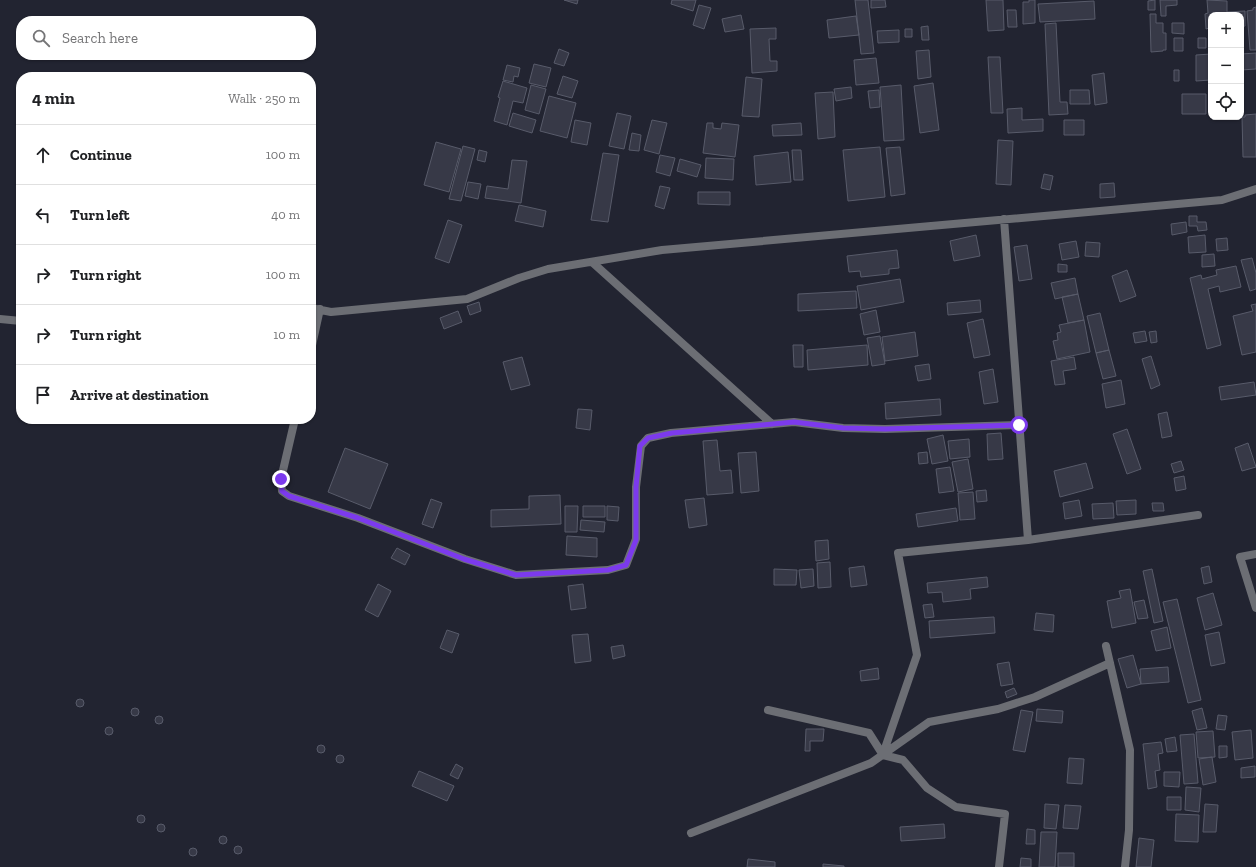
<!DOCTYPE html>
<meta charset="utf-8">
<style>
:root{--surface:#fff;--page:#f6f6f6;--text:#202124;--muted:#757577;--line:#e0e0e0}
body{margin:0;font-family:"Zilla Slab",serif;background:var(--page);color:var(--text)}
.controls{position:absolute;right:12px;top:12px;display:grid;overflow:hidden;border-radius:8px;box-shadow:0 1px 3px #0004}
.controls button{width:36px;height:36px;display:grid;place-items:center;padding:0;border:0;border-bottom:1px solid var(--line);background:var(--surface);color:var(--text);font:20px sans-serif}
.stop{position:absolute;width:12px;height:12px;margin:-9px;border:3px solid #7c3aed;border-radius:50%;background:#fff}
.stop.end{background:#7c3aed;border-color:#fff;box-shadow:0 1px 4px #0008}
.list{margin:0;padding:0;list-style:none}
h2{display:flex;justify-content:space-between;align-items:center;height:52px;margin:0;padding:0 16px;font-size:17px}
h2 small{font-size:13px;font-weight:400;color:var(--muted)}
.list li{display:grid;grid-template-columns:26px 1fr auto;gap:12px;align-items:center;box-sizing:border-box;height:60px;padding:0 16px;border-top:1px solid var(--line)}
.list b{display:block;font-size:15px;white-space:nowrap}
.list em{font-size:13px;font-style:normal;color:var(--muted)}
.icon{flex:none;width:22px;height:22px;fill:none;stroke:currentColor;stroke-width:2;stroke-linecap:round;stroke-linejoin:round}
.map{position:relative;flex:none;width:1256px;height:867px;overflow:hidden}
.search{position:absolute;background:var(--surface);box-shadow:0 1px 3px #0004;left:16px;top:16px;width:300px;height:44px;display:flex;align-items:center;gap:10px;box-sizing:border-box;padding:0 14px;border-radius:16px;color:var(--muted);font-size:15px}
.panel{position:absolute;background:var(--surface);box-shadow:0 1px 3px #0004;left:16px;top:72px;width:300px;height:352px;border-radius:16px}
.map>svg:first-child{display:block}
.building{fill:#373947;stroke:#585b6a}
.lines{fill:none;stroke-linecap:round;stroke-linejoin:round}
.minor{stroke:#6c6e74;stroke-width:8}
.route{stroke:#7c3aed;stroke-width:5}
</style>
<div class="map">
<svg width="1256" height="867" viewBox="0 0 1256 867">
<rect width="100%" height="100%" fill="#222431"/>
<path class="building" d="M564,0h14l-1,4z
M672,0h24l-3,11 -22,-7z
M855,0h13l6,53 -13,1z
M871,0h14l1,7 -15,1z
M986,0h17l1,30 -16,1z
M1029,0h6v23l-12,1v-22h6z
M1155,0v10h-7v-9z
M1160,0h17v5l-11,1v10h-5z
M1207,0l20,1v11l18,-1v15l-4,1v-12h-30v31h-2v-18l-3,1 -1,-15 3,-1z
M1094,1l1,18 -55,3 -2,-18z
M699,5l12,3 -7,21 -11,-4z
M1256,7v43h-6l-3,-39 6,-1v-2z
M1007,10h9l1,17h-9z
M1150,14h6v9h7v10h3v17h-3v1l-12,1z
M741,15l3,14 -19,3 -3,-13z
M856,16l3,19 -30,3 -2,-18z
M1056,23l4,79h7l1,12 -19,1 -4,-91z
M1172,23h12v11l-12,-1z
M928,26l1,14h-7l-1,-13z
M776,28v11h-7l1,22h7v10l-25,2 -2,-44z
M905,29h7v8h-7z
M899,30v12l-21,1 -1,-12z
M1174,38h9v13h-9z
M1198,38h8v10h-8z
M559,49l10,4 -5,13 -10,-3z
M929,50l2,27 -13,2 -2,-28z
M1256,53v16l-15,1v-16z
M1211,54v26l-15,1v-26z
M988,57h12l3,56h-12z
M876,58l3,25 -23,2 -2,-25z
M534,64l17,4 -5,19 -17,-4z
M507,65l13,3 -2,9 -4,-1 -1,6 -10,-2z
M1174,70h5v11h-5z
M1104,73l3,30 -12,2 -3,-30z
M563,76l15,5 -6,17 -15,-4z
M746,77l16,2 -3,38 -17,-1z
M503,81l24,7 -4,15 -10,-2 -6,24 -13,-4 6,-23 -2,-1z
M933,83l6,47 -19,3 -6,-47z
M531,85l15,4 -7,25 -14,-4z
M901,85l3,55 -20,1 -4,-54z
M851,87l1,11 -16,3 -2,-12z
M879,90l1,17 -10,1 -2,-17z
M1070,90h19l1,14h-20z
M833,92l2,45 -17,2 -3,-46z
M1182,94h24v20h-24z
M549,96l27,7 -9,35 -27,-7z
M1022,108v12l21,-1v12l-35,2 -1,-24z
M513,113l23,7 -4,13 -23,-7z
M617,113l14,3 -7,33 -15,-3z
M1256,114v43h-13l-1,-40h3v-2z
M575,120l16,3 -4,22 -16,-3z
M652,120l15,3 -8,31 -15,-4z
M1064,120h20v15h-20z
M707,123h6v5l8,1 1,-6 17,2 -4,32 -32,-4z
M801,123l1,12 -29,1 -1,-11z
M632,133l9,2 -2,16 -10,-1z
M998,140l15,1 -2,44 -15,-1z
M436,142l25,7 -12,43 -25,-7z
M463,146l12,3 -14,52 -12,-2z
M880,147l5,50 -37,4 -5,-51z
M900,147l5,47 -14,2 -5,-48z
M479,150l8,2 -2,10 -8,-2z
M792,150h9l2,30h-9z
M788,152l3,30 -35,3 -2,-29z
M603,153l16,2 -11,67 -17,-2z
M660,155l15,3 -5,18 -14,-4z
M706,158l28,1 -1,21 -28,-2z
M680,159l21,6 -4,12 -20,-6z
M512,160l15,1 -6,42 -36,-5 2,-12 21,3z
M1044,174l9,2 -3,14 -9,-2z
M468,182l13,2 -3,15 -13,-3z
M1114,183l1,14 -15,1v-14z
M660,186l10,2 -6,21 -9,-3z
M698,192h32v13l-32,-1z
M519,205l27,6 -3,16 -28,-6z
M1189,216h8v6h9l1,8 -9,1 -1,-5h-8z
M448,220l14,5 -13,38 -14,-5z
M1186,222l1,10 -15,3 -1,-11z
M976,235l4,21 -26,5 -4,-20z
M1205,235l1,17 -17,1 -1,-16z
M1227,238l1,12 -11,1 -1,-12z
M1076,241l3,16 -17,3 -3,-16z
M1086,242l14,1 -1,14 -14,-1z
M1027,245l5,34 -13,2 -5,-34z
M897,250l2,18 -10,1v5l-28,3 -1,-6 -11,1 -2,-16z
M1214,254l1,12 -13,1v-12z
M1252,258l4,15v16l-6,2 -9,-31z
M1058,264l9,1v7h-9z
M1236,266l5,21 -21,5 -1,-6 -11,3 13,56 -14,4 -17,-71 11,-3 1,4 15,-4 -1,-5z
M1127,270l9,26 -16,6 -8,-26z
M1075,278l3,16 -23,5 -4,-16z
M900,279l4,23 -43,8 -4,-24z
M856,291l1,17 -59,3v-17z
M1078,294l6,26 -16,3 -6,-26z
M980,300l1,12 -33,3 -1,-12z
M479,302l2,9 -11,4 -3,-9z
M1256,304v48l-14,3 -9,-39 20,-5 -2,-6z
M876,310l4,22 -16,3 -4,-21z
M458,311l4,11 -18,7 -4,-11z
M1100,313l9,37 -13,3 -9,-37z
M983,319l7,36 -16,3 -7,-35z
M1084,320l6,32 -33,7 -4,-18 5,-1 -1,-7 4,-1 -2,-7z
M1145,331l2,10 -12,2 -2,-10z
M1156,331l1,11 -6,1 -2,-11z
M915,332l3,24 -33,5 -3,-24z
M880,336l5,28 -13,2 -5,-28z
M793,345h10v22h-9z
M867,345l1,20 -60,5 -1,-20z
M1109,350l7,26 -13,3 -7,-26z
M1151,356l9,29 -9,4 -9,-30z
M522,357l8,28 -19,5 -8,-28z
M1074,357l2,12 -13,2 2,13 -10,1 -4,-24z
M929,364l2,15 -13,2 -3,-15z
M993,369l5,33 -14,2 -5,-32z
M1121,380l4,24 -19,4 -4,-24z
M1254,382l2,13 -35,5 -2,-13z
M940,399l1,16 -55,4 -1,-16z
M578,409l14,1 -2,20 -14,-2z
M1167,412l5,24 -10,2 -4,-24z
M1127,429l14,40 -14,5 -14,-40z
M1001,433l2,26 -15,1 -1,-26z
M943,435l5,26 -16,3 -5,-25z
M969,439l1,18 -20,2 -2,-18z
M717,440l3,31 11,-1 2,23 -26,2 -4,-54z
M1248,443l8,24 -14,4 -7,-23z
M345,448l43,16 -18,45 -42,-17z
M756,452l3,39 -18,2 -3,-40z
M927,452l1,11 -9,1 -1,-11z
M968,459l5,30 -15,3 -6,-30z
M1181,461l3,9 -10,3 -3,-9z
M1086,463l7,25 -33,9 -6,-26z
M950,467l4,24 -15,2 -3,-24z
M1184,476l2,13 -10,2 -2,-13z
M986,490l1,11 -10,1 -1,-11z
M973,492l2,27 -15,1 -2,-27z
M560,495l1,29 -70,3v-17l38,-1v-13z
M704,498l3,27 -18,3 -4,-28z
M431,499l11,4 -9,25 -11,-4z
M1079,500l3,16 -17,3 -2,-16z
M1136,500v14l-19,1 -1,-14z
M1113,503l1,15 -21,1 -1,-15z
M1152,503h11l1,8h-11z
M565,506h13l-1,26h-12z
M583,506h22v11h-22z
M607,506l12,1 -1,14 -11,-1z
M956,508l2,13 -40,6 -2,-13z
M581,520l24,2 -1,10 -24,-2z
M567,536l30,2v19l-31,-2z
M828,540l1,19 -13,2 -1,-20z
M397,548l13,7 -5,10 -14,-7z
M830,562l1,25 -13,1 -1,-25z
M864,566l3,19 -16,2 -2,-19z
M1209,566l3,16 -8,2 -3,-16z
M774,569l23,1 -1,15h-22z
M813,569l1,17 -13,2 -2,-18z
M1152,569l11,52 -9,2 -11,-52z
M987,577l1,10 -18,2 1,10 -28,3 -1,-10 -14,1 -1,-10z
M378,584l13,7 -13,26 -13,-7z
M583,584l3,24 -15,2 -3,-24z
M1130,589l6,34 -24,5 -5,-27 14,-3 -2,-7z
M1213,593l9,32 -17,5 -8,-32z
M1177,599l24,101 -13,3 -25,-101z
M1144,600l4,18 -10,1 -4,-17z
M932,604l2,13 -9,1 -2,-13z
M1036,613l18,2 -1,17 -19,-2z
M994,617l1,16 -65,5 -1,-17z
M1167,627l4,21 -15,3 -5,-20z
M447,630l12,4 -7,19 -12,-5z
M1219,632l6,31 -14,3 -6,-31z
M588,634l3,27 -16,2 -3,-28z
M623,645l2,11 -12,3 -2,-12z
M1133,655l8,29 -14,4 -9,-29z
M1009,662l4,22 -12,2 -4,-22z
M1168,667l1,15 -28,2 -1,-15z
M878,668l1,11 -18,2 -1,-10z
M1014,688l3,6 -10,4 -2,-6z
M76 703a4 4 0 1 1 8 0a4 4 0 1 1-8 0Z
M131 712a4 4 0 1 1 8 0a4 4 0 1 1-8 0Z
M1202,708l5,20 -10,2 -5,-19z
M1037,709l26,2 -1,12 -26,-2z
M1021,710l12,2 -8,40 -12,-2z
M1218,715l9,1 -2,14 -9,-1z
M155 720a4 4 0 1 1 8 0a4 4 0 1 1-8 0Z
M105 731a4 4 0 1 1 8 0a4 4 0 1 1-8 0Z
M806,729h18l-1,12h-13v10h-5z
M1251,730l2,28 -18,2 -3,-28z
M1213,731l2,26 -17,1 -2,-26z
M1194,734l4,49 -14,1 -4,-49z
M1175,737l2,14 -10,1 -2,-13z
M1161,742l2,11 -5,1 2,16 -5,1 2,16 -9,2 -5,-45z
M317 749a4 4 0 1 1 8 0a4 4 0 1 1-8 0Z
M1219,746h8v11l-8,1z
M336 759a4 4 0 1 1 8 0a4 4 0 1 1-8 0Z
M1212,757l4,25 -13,3 -4,-26z
M1069,758l15,1 -2,25 -15,-1z
M456,764l7,4 -5,11 -8,-4z
M1255,766v11l-14,1v-10z
M419,771l35,15 -7,15 -35,-15z
M1164,772h16l-1,15 -15,-1z
M1186,787l15,1 -2,24 -14,-2z
M1167,797h14v13h-14z
M1045,804l14,1 -3,24 -12,-1z
M1205,804l13,1 -2,27h-13z
M1065,805l16,1 -3,23 -15,-1z
M1176,814l23,1 -1,27 -23,-1z
M137 819a4 4 0 1 1 8 0a4 4 0 1 1-8 0Z
M157 828a4 4 0 1 1 8 0a4 4 0 1 1-8 0Z
M944,824l1,14 -44,3 -1,-14z
M1027,829l8,1v14h-9z
M1041,832h16l-2,35h-16z
M219 840a4 4 0 1 1 8 0a4 4 0 1 1-8 0Z
M1139,838l15,2 -3,27h-15z
M234 850a4 4 0 1 1 8 0a4 4 0 1 1-8 0Z
M189 852a4 4 0 1 1 8 0a4 4 0 1 1-8 0Z
M1058,853h16v14h-16z
M1021,858l10,1v8h-11z
M748,859l27,3v5h-28z
M823,864l21,2v1h-21z"/>
<g class="lines">
<path class="minor" d="M1004,219l24,321 170,-25
M592,262l180,162
M311,308l20,4 136,-13 52,-21 29,-9 114,-19 560,-50 34,-11
M0,319l21,2
M311,350l9,-41
M295,419l-14,60 1,12 7,5 69,22 107,41 51,16 92,-5 18,-5 10,-26v-52l5,-41 7,-8 23,-5 123,-11 49,6 42,1 134,-4
M1256,554l-16,3 16,51
M1106,646l24,104 -1,80 -4,37
M768,710l101,23 14,22 20,5 24,28 29,19 49,7 -6,53
M883,754l34,-99 -19,-102 130,-13
M691,833l180,-70 58,-41 69,-13 37,-12 75,-34"/>
</g>
<g class="lines">
<path class="route" d="M281,479l1,12 7,5 69,22 106,41 52,16 92,-5 18,-5 10,-25v-53l4,-41 8,-8 24,-5 122,-11 49,6 42,1 134,-4"/>
</g>
</svg>
<div class="controls">
<button>+</button>
<button>−</button>
<button><svg class="icon" aria-label="locate" viewBox="0 0 24 24"><circle cx="12" cy="12" r="6"/><path d="M12 2v4M12 18v4M2 12h4M18 12h4"/></svg></button>
</div>
<div class="stop" style="left:1019px;top:425px"></div>
<div class="stop end" style="left:281px;top:479px"></div>
<div class="search"><svg class="icon" aria-label="search" viewBox="0 0 24 24"><circle cx="10" cy="10" r="6"/><path d="M15 15l6 6"/></svg>Search here</div>
<section class="panel">
<h2>4 min<small>Walk · 250 m</small></h2>
<ul class="list">
<li><svg class="icon" aria-label="ahead" viewBox="0 0 24 24"><path d="M12 20V5M6 11l6-6 6 6"/></svg><div><b>Continue</b></div><em>100 m</em></li>
<li><svg class="icon" aria-label="left" viewBox="0 0 24 24"><path d="M17 20v-9H6M10 6l-5 5 5 5"/></svg><div><b>Turn left</b></div><em>40 m</em></li>
<li><svg class="icon" aria-label="right" viewBox="0 0 24 24"><path d="M7 20v-9h11M14 6l5 5-5 5"/></svg><div><b>Turn right</b></div><em>100 m</em></li>
<li><svg class="icon" aria-label="right" viewBox="0 0 24 24"><path d="M7 20v-9h11M14 6l5 5-5 5"/></svg><div><b>Turn right</b></div><em>10 m</em></li>
<li><svg class="icon" aria-label="arrive" viewBox="0 0 24 24"><path d="M6 21V4h12l-3 4 3 4H6"/></svg><div><b>Arrive at destination</b></div></li>
</ul>
</section>
</div>
